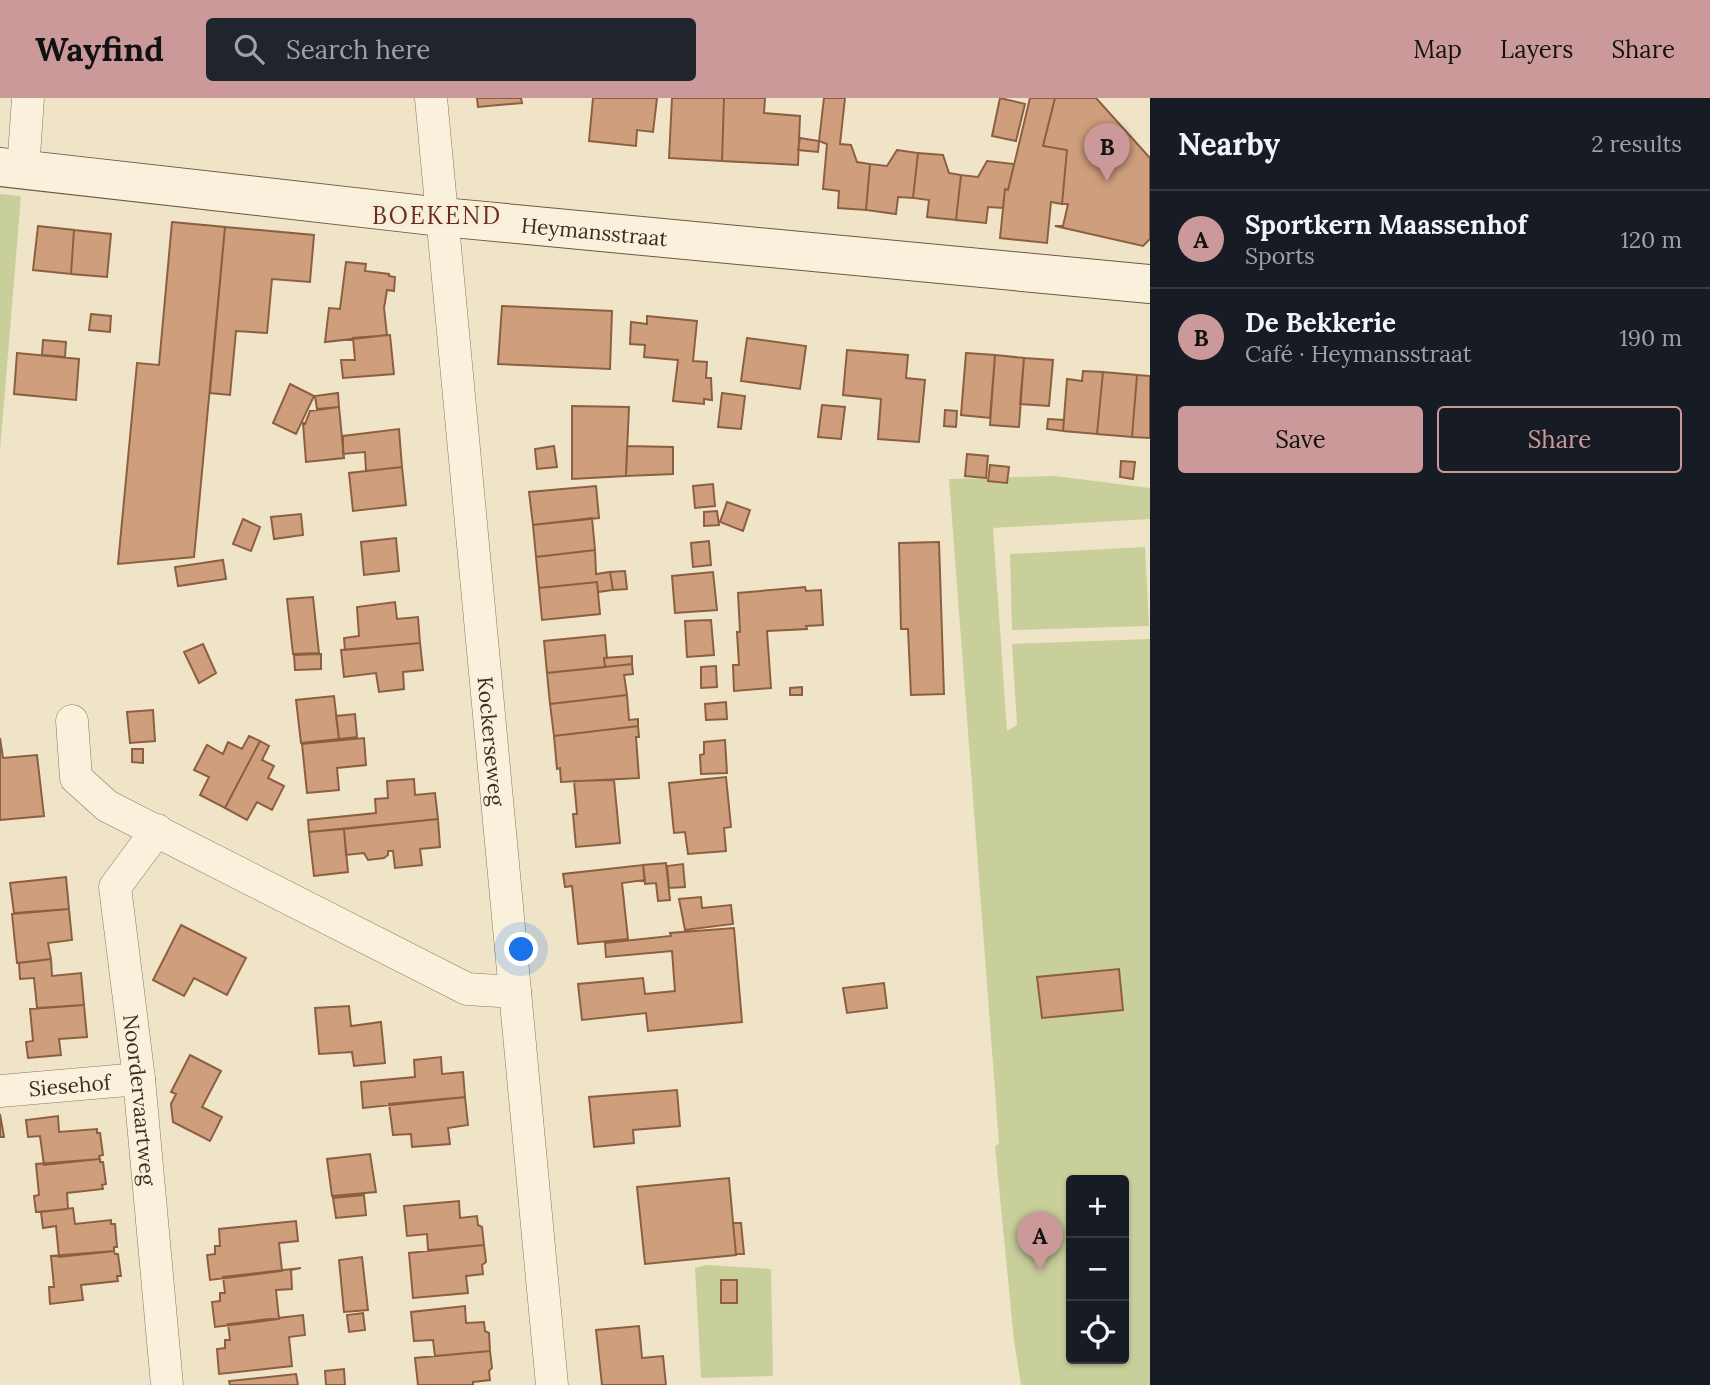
<!DOCTYPE html>
<meta charset="utf-8">
<style>
:root{--surface:#171b24;--page:#20242c;--text:#f1f3f6;--muted:#9ea1a6;--line:#363941;--accent:#cc999b}
body{margin:0;font-family:Lora,serif;background:var(--page);color:var(--text)}
.controls{position:absolute;right:21px;bottom:21px;display:grid;overflow:hidden;border-radius:7px;box-shadow:0 2px 5px #0004}
.controls button{width:63px;height:63px;display:grid;place-items:center;padding:0;border:0;border-bottom:2px solid var(--line);background:var(--surface);color:var(--text);font:35px sans-serif}
.you{position:absolute;left:522px;top:852px;width:24px;height:24px;margin:-18px;border:5px solid #fff;border-radius:50%;background:#1a73e8;box-shadow:0 0 0 10px #1a73e833}
.badge{display:grid;place-items:center;width:46px;height:46px;border-radius:50%;background:var(--accent);color:#111;font-size:23px;font-weight:700}
.pin{position:absolute;translate:-50% -58px;filter:drop-shadow(0 2px 4px #0008)}
.pin::after{content:'';position:absolute;top:37px;width:24px;height:21px;background:inherit;clip-path:polygon(0 0,100% 0,50% 100%)}
.list{margin:0;padding:0;list-style:none}
h2{display:flex;justify-content:space-between;align-items:center;height:91px;margin:0;padding:0 28px;font-size:30px}
h2 small{font-size:23px;font-weight:400;color:var(--muted)}
.list li{display:grid;grid-template-columns:46px 1fr auto;gap:21px;align-items:center;box-sizing:border-box;height:98px;padding:0 28px;border-top:2px solid var(--line)}
.list b{display:block;font-size:26px;white-space:nowrap}
.list p{margin:0;font-size:23px;white-space:nowrap;color:var(--muted)}
.list em{font-size:23px;font-style:normal;color:var(--muted)}
.actions{display:flex;gap:14px;padding:21px 28px}
.actions a{flex:1;padding:16px 0;border:2px solid var(--accent);border-radius:7px;text-align:center;font-size:24px;color:var(--accent)}
.actions .main{background:var(--accent);color:#111}
.icon{flex:none;width:38px;height:38px;fill:none;stroke:currentColor;stroke-width:2;stroke-linecap:round;stroke-linejoin:round}
.map{position:relative;flex:none;width:1150px;height:1287px;overflow:hidden}
header{display:flex;align-items:center;gap:42px;box-sizing:border-box;height:98px;padding:0 35px;background:var(--accent);color:#111}
header strong{font-size:33px}
nav{display:flex;gap:38px;margin-inline-start:auto;font-size:24px}
.search{width:490px;height:63px;background:var(--page);display:flex;align-items:center;gap:18px;box-sizing:border-box;padding:0 24px;border-radius:7px;color:var(--muted);font-size:26px}
main{display:flex}
aside{flex:1;background:var(--surface)}
.map>svg:first-child{display:block}
.green{fill:#c9cf9b;fill-rule:evenodd}
.building{fill:#cf9f7d;stroke:#8d5f41;stroke-width:2}
.lines{fill:none;stroke-linecap:round;stroke-linejoin:round}
.street-casing{stroke:#8d765c;stroke-width:33}
.secondary-casing{stroke:#6f573f;stroke-width:40}
.street{stroke:#faf1dc;stroke-width:32}
.secondary{stroke:#faf1dc;stroke-width:38}
.labels{text-anchor:middle;dominant-baseline:central;stroke-width:7;stroke-linejoin:round;paint-order:stroke}
.street-label{font-size:21px;fill:#3d2e20;stroke:#f7eed8}
.quarter-label{font-size:24px;letter-spacing:2px;fill:#6b2e1e;stroke:#f7eed8}
</style>
<header>
<strong>Wayfind</strong>
<div class="search"><svg class="icon" aria-label="search" viewBox="0 0 24 24"><circle cx="10" cy="10" r="6"/><path d="M15 15l6 6"/></svg>Search here</div>
<nav><a>Map</a><a>Layers</a><a>Share</a></nav>
</header>
<main>
<div class="map">
<svg width="1150" height="1287" viewBox="0 0 1150 1287">
<rect width="100%" height="100%" fill="#f0e4c8"/>
<path class="green" d="M0,96l21,2 -21,255z
M1055,378l95,12v31l-157,9 14,203 10,-6 -5,-81 138,-5v746h-129l-7,-44 -19,-195 4,-2 -50,-665zM1071,1082h53v179h-53z
M1145,449l4,79 -137,4 -2,-76z
M706,1167l65,4 2,107 -72,2 -6,-110z"/>
<path class="building" d="M477,0h44l1,5 -44,4z
M593,0h64l-4,34 -16,-2 -1,16 -47,-5z
M672,0h52l-2,63 -53,-3z
M724,0h41l-1,15 36,3 -2,49 -76,-4z
M824,0h21l-5,46 11,1 6,17 13,2 -4,46 -28,-2 1,-17 -16,-2 4,-45 -8,-3z
M1000,0l25,6 -9,37 -24,-5z
M1030,0h25l-12,48 24,4 -5,54 -11,-2 -4,41 -47,-5 5,-49 3,1z
M1055,0h41l54,60v81l-7,7 -88,-20h8l5,-22h-6l5,-54 -24,-4z
M800,40l19,3 -1,11 -20,-2z
M897,52l21,3 -5,45 -15,-1 -2,17 -30,-4 4,-46 17,2z
M918,55l25,2 6,18 12,2 -5,45 -29,-3 2,-17 -16,-2z
M987,63l27,3 -6,26 -3,-1 -2,19 -15,-1 -2,16 -30,-3 5,-45 17,2z
M172,124l53,5 -31,330 -76,7 19,-201 22,2z
M38,128l36,4 -3,44 -38,-4z
M225,129l89,8 -4,47 -38,-3 -5,54 -31,-2 -6,64 -20,-2z
M74,132l37,4 -4,43 -36,-3z
M346,164l20,2 -1,7 24,3v2l6,1 -1,14 -7,-1 -3,18 3,27 -62,7 4,-34 11,1z
M502,208l110,5 -2,58 -112,-5z
M91,216l20,2 -1,16 -21,-2z
M647,218l50,5 -4,40 14,1 -1,16h5l1,22 -8,-1v5l-31,-3 5,-41 -34,-3 1,-12 -15,-1 1,-22 16,2z
M390,237l4,39 -51,4 -2,-18h14l-2,-22z
M747,240l59,8 -6,43 -59,-8z
M43,242l23,2 -1,15 -23,-2z
M847,252l61,5 -2,23 19,2 -6,62 -41,-3 3,-40 -38,-4z
M17,255l62,6 -3,41 -62,-6z
M966,255l29,2 -5,63 -29,-3z
M995,257l29,3 -5,69 -29,-2z
M1024,260l29,2 -4,46 -29,-2z
M1083,273l20,1 -6,62 -34,-3 4,-52 15,2z
M1103,274l34,3 -5,62 -35,-3z
M1137,277l13,1v62l-18,-1z
M290,286l24,12 -18,38 -23,-11z
M338,295l1,14 -22,2 -2,-13z
M722,295l23,3 -4,33 -23,-2z
M822,307l23,2 -4,32 -23,-2z
M572,308l57,1 -3,69 -54,3z
M339,309l5,51 -38,4 -3,-39 2,1 5,-13z
M945,312l12,1 -1,16 -12,-1z
M1048,321l16,1 -1,11 -16,-2z
M399,331l3,38 -36,4 -1,-19 -22,2v-18z
M554,348l3,21 -20,2 -2,-20z
M627,348l46,1v27l-47,2z
M967,356l21,2 -2,22 -21,-2z
M1121,363l14,1 -2,17 -13,-2z
M990,367l19,2 -2,16 -19,-2z
M402,369l4,38 -53,6 -4,-38z
M713,386l2,22 -20,2 -2,-22z
M596,388l3,32 -66,7 -4,-33z
M727,404l23,8 -7,21 -23,-9z
M717,413l2,14 -15,1v-14z
M301,416l2,21 -29,4 -3,-22z
M592,420l3,32 -59,7 -3,-32z
M243,421l17,8 -9,24 -18,-7z
M396,440l3,33 -35,4 -3,-33z
M709,443l2,24 -18,2 -2,-24z
M939,444l5,152 -33,1 -3,-66h-7l-2,-86z
M595,452l1,24 14,-2 3,18 -15,2 -1,-10 -58,6 -3,-31z
M223,462l3,19 -48,7 -3,-19z
M625,473l2,18 -14,1 -3,-18z
M713,474l4,38 -42,3 -3,-37z
M597,484l3,32 -58,6 -3,-32z
M805,489l1,4 15,-1 2,35 -17,1 1,3 -40,2 4,57 -37,3 -1,-26h6l-2,-33h3l-2,-39z
M313,499l6,56 -26,1 -6,-55z
M395,504l2,17 21,-2 2,26 -75,7 -1,-12 15,-2 -2,-29z
M711,522l3,35 -27,2 -2,-36z
M605,537l2,23h-3l1,9 -58,6 -3,-32z
M420,545l3,27 -20,2 1,17 -25,3 -3,-19 -32,4 -3,-27z
M203,546l13,29 -17,10 -15,-31z
M321,556v15l-26,1 -1,-15z
M632,558v8l-27,3 -1,-9z
M632,566l1,10 -9,1 3,20 -77,9 -3,-31z
M716,568l1,21 -16,1v-21z
M802,589v8h-12v-7z
M627,597l2,25 9,-1v7l-84,10 -4,-32z
M334,598l5,43 -38,4 -5,-43z
M726,604l1,17 -21,1 -1,-16z
M153,612l2,31 -25,2 -3,-31z
M355,616l2,23 -18,2 -3,-23z
M638,628l1,11h-3l3,41 -78,4 -1,-14 -3,1 -3,-33z
M249,638l11,5 -35,67 -25,-13 9,-18 -15,-7 13,-25 16,9 5,-12 14,7z
M0,640l3,20 34,-3 7,61 -44,4z
M364,640l2,27 -29,3 2,22 -32,3 -5,-49z
M725,642l2,33 -26,1 -1,-19 4,-1v-12z
M260,643l9,5 -7,14 12,6 -6,12 16,8 -12,24 -15,-8 -10,18 -22,-12z
M132,651h11v14l-11,-1z
M726,679l5,50 -7,1 2,23 -38,3 -3,-22 -11,1 -5,-50z
M414,681l1,16 20,-2 3,26 -129,13 -1,-12 68,-7 -1,-14 13,-1 -1,-17z
M614,682l6,63 -44,4 -3,-33h4l-3,-33z
M438,721l2,28 -20,2 2,16 -27,3 -2,-17h-5v4l-4,3 -16,2 -4,-7 -18,2 -2,-26z
M344,731l4,43 -34,4 -5,-44z
M666,765l4,37 -12,1 -2,-18 -11,1 -2,-19z
M683,766l2,23 -16,1 -2,-22z
M643,767l2,15 -23,3 6,56 -50,5 -6,-58 -7,1 -2,-13z
M66,779l3,32 -55,4 -4,-30z
M701,799l1,11 29,-3 2,19 -48,6 -6,-31z
M69,811l3,31 -24,3 3,16 -34,4 -5,-49z
M181,827l65,33 -19,37 -33,-17 -10,18 -31,-16z
M734,830l8,94 -94,9 -2,-18 -64,7 -4,-36 65,-6 2,16 30,-3 -3,-40 -66,6 -1,-14 66,-7 -1,-3z
M51,861l1,17 29,-3 3,32 -47,3 -3,-30 -14,1 -1,-16z
M1119,871l4,41 -81,8 -5,-41z
M884,885l3,25 -40,5 -4,-25z
M84,907l3,32 -28,2 2,16 -33,3 -2,-16 7,-1 -3,-32z
M349,908l2,20 30,-4 4,41 -31,3 -2,-14 -33,2 -4,-46z
M190,957l31,16 -19,36 20,10 -12,24 -37,-19 -2,-18 5,-10 -5,-2z
M441,959l1,17 21,-2 2,25 -102,11 -2,-26 54,-5 -1,-17z
M677,992l3,36 -47,4 1,13 -40,4 -5,-50z
M465,999l3,28 -20,3 2,16 -38,3 -1,-13 -18,1 -4,-31z
M0,1016l4,23h-4z
M58,1018l1,16 38,-3v4h3l3,22 -4,1 1,3 -56,6 -4,-29 -12,1 -2,-17z
M370,1056l6,38 -44,4 -5,-37z
M100,1061v3h3l3,22 -4,1 1,4 -36,4 1,16 -32,3 -2,-16 5,-1 -3,-31z
M729,1080l7,77 -91,9 -8,-77z
M364,1097l2,20 -30,3 -3,-20z
M459,1103l1,17 17,-2 1,9 4,2 2,18 -56,5 -1,-16 -20,2 -3,-30z
M73,1110l2,16 36,-4v4h4l2,23h-3v4l-55,6 -3,-31 -13,2 -2,-16z
M296,1123l2,20 -19,2 3,28 -72,9 -3,-25 8,-1v-8h5l-1,-17z
M733,1125h8l3,31h-8z
M484,1147l2,17 -4,3 1,9 -17,2 2,17 -55,5 -4,-45z
M114,1153l1,3h3l3,22h-4l1,5 -37,4 2,15 -33,4 -1,-17h5l-3,-31z
M362,1159l6,53 -24,2 -5,-52z
M301,1170l-10,2 1,19 -16,1 3,29 -64,8 -3,-25 8,-1v-8h5l-2,-16z
M721,1182h16v23h-16z
M465,1208l1,17 18,-1 1,9 4,2 1,18 -55,5 -2,-16 -19,1 -3,-29z
M363,1215l2,17 -16,2 -2,-17z
M303,1217l2,20 -16,2 3,29 -73,8 -2,-25 8,-1v-8h5l-2,-16z
M639,1228l3,32 21,-2 3,29h-64l-6,-55z
M490,1253l2,17 -3,3 1,9 -17,2v3h-55l-3,-27z
M344,1271l1,16h-19l-1,-14z
M296,1276l2,11h-68l-1,-4z"/>
<g class="lines">
<g class="street-casing">
<g id="street">
<path id="s1" d="M431,0l121,1287"/>
<path d="M23,72l5,-72"/>
<path d="M72,623l4,57 31,28 360,183 48,3"/>
<path id="s2" d="M157,732l-42,57 24,192 28,306"/>
<path id="s3" d="M0,993l139,-12"/>
</g>
</g>
<g class="secondary-casing">
<g id="secondary">
<path id="s4" d="M0,69l442,50 708,67"/>
</g>
</g>
<use href="#street" class="street"/>
<use href="#secondary" class="secondary"/>
</g>
<g class="labels">
<g class="street-label">
<text stroke="none"><textPath href="#s4" startOffset="598">Heymansstraat</textPath></text>
<text stroke="none"><textPath href="#s1" startOffset="646">Kockerseweg</textPath></text>
<text stroke="none"><textPath href="#s3" startOffset="70">Siesehof</textPath></text>
<text stroke="none"><textPath href="#s2" startOffset="285">Noordervaartweg</textPath></text>
</g>
<g class="quarter-label">
<text x="437" y="117">BOEKEND</text>
</g>
</g>
</svg>
<div class="controls">
<button>+</button>
<button>−</button>
<button><svg class="icon" aria-label="locate" viewBox="0 0 24 24"><circle cx="12" cy="12" r="6"/><path d="M12 2v4M12 18v4M2 12h4M18 12h4"/></svg></button>
</div>
<div class="you"></div>
<div class="pin badge" style="left:1040px;top:1172px">A</div>
<div class="pin badge" style="left:1107px;top:83px">B</div>
</div>
<aside>
<h2>Nearby<small>2 results</small></h2>
<ul class="list">
<li><span class="badge">A</span><div><b>Sportkern Maassenhof</b><p>Sports</p></div><em>120 m</em></li>
<li><span class="badge">B</span><div><b>De Bekkerie</b><p>Café · Heymansstraat</p></div><em>190 m</em></li>
</ul>
<div class="actions"><a class="main">Save</a><a>Share</a></div>
</aside>
</main>
